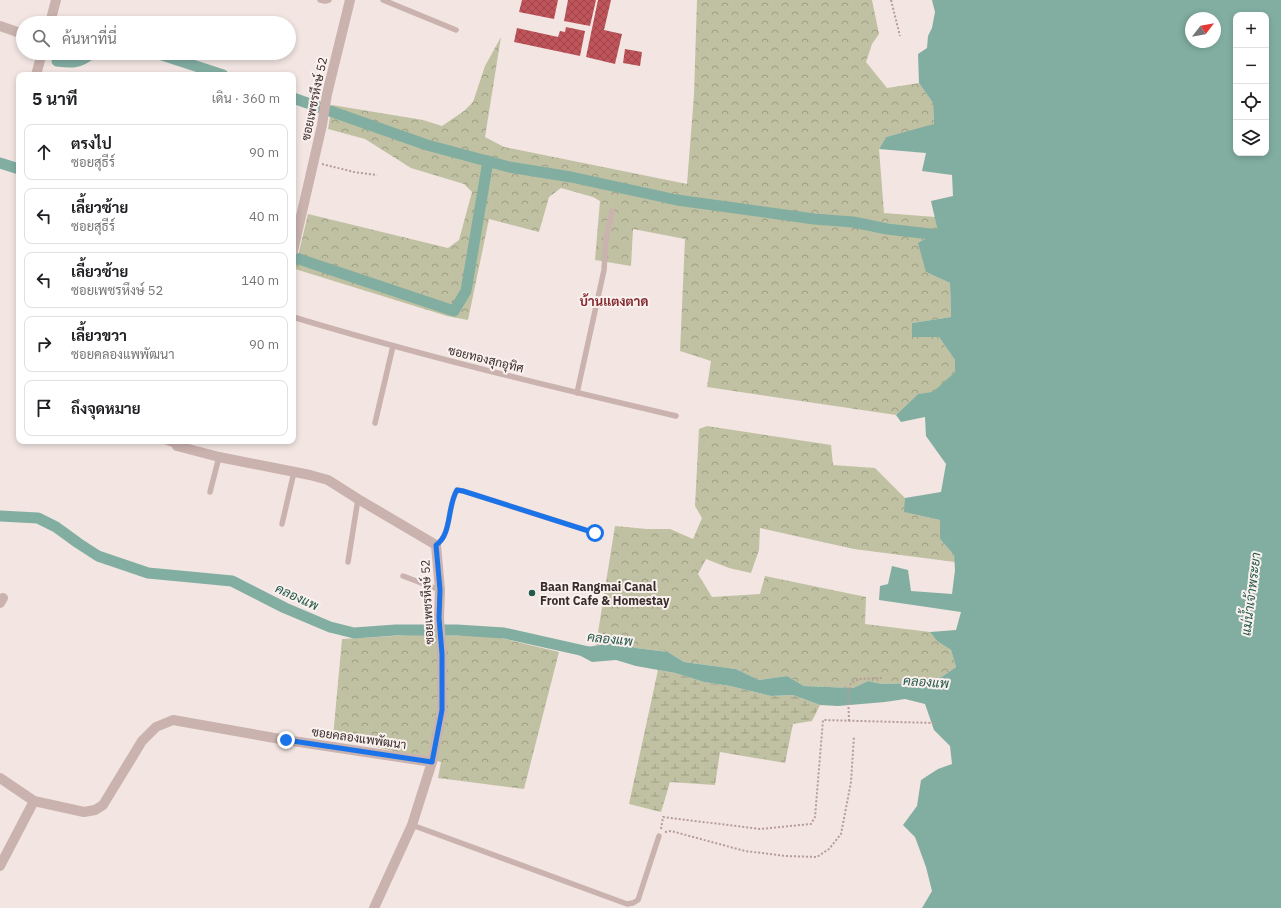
<!DOCTYPE html>
<html lang="th">
<meta charset="utf-8">
<style>
:root{--surface:#fff;--page:#f2f2f2;--text:#202124;--muted:#757577;--line:#e0e0e0}
body{margin:0;font-family:"IBM Plex Sans",Sarabun,sans-serif;background:var(--page);color:var(--text)}
.controls{position:absolute;right:12px;top:12px;display:grid;overflow:hidden;border-radius:8px;box-shadow:0 2px 6px #0003}
.controls button{width:36px;height:36px;display:grid;place-items:center;padding:0;border:0;border-bottom:1px solid var(--line);background:var(--surface);color:var(--text);font:20px sans-serif}
.compass{position:absolute;left:1185px;top:12px;width:36px;height:36px;border-radius:50%;background:var(--surface);box-shadow:0 2px 6px #0003;rotate:59deg}
.stop{position:absolute;width:12px;height:12px;margin:-9px;border:3px solid #1a73e8;border-radius:50%;background:#fff}
.stop.end{background:#1a73e8;border-color:#fff;box-shadow:0 1px 4px #0008}
.list{margin:0;padding:0;list-style:none}
h2{display:flex;justify-content:space-between;align-items:center;height:52px;margin:0;padding:0 16px;font-size:17px}
h2 small{font-size:13px;font-weight:400;color:var(--muted)}
.list li{display:grid;grid-template-columns:26px 1fr auto;gap:12px;align-items:center;box-sizing:border-box;height:56px;margin:0 8px 8px;padding:0 8px;border:1px solid var(--line);border-radius:8px}
.list b{display:block;font-size:15px;white-space:nowrap}
.list p{margin:0;font-size:13px;white-space:nowrap;color:var(--muted)}
.list em{font-size:13px;font-style:normal;color:var(--muted)}
.icon{flex:none;width:22px;height:22px;fill:none;stroke:currentColor;stroke-width:2;stroke-linecap:round;stroke-linejoin:round}
.map{position:relative;flex:none;width:1281px;height:908px;overflow:hidden}
.search{position:absolute;background:var(--surface);box-shadow:0 2px 6px #0003;left:16px;top:16px;width:280px;height:44px;display:flex;align-items:center;gap:10px;box-sizing:border-box;padding:0 14px;border-radius:22px;color:var(--muted);font-size:15px}
.panel{position:absolute;background:var(--surface);box-shadow:0 2px 6px #0003;left:16px;top:72px;width:280px;height:372px;border-radius:8px}
.map>svg:first-child{display:block}
.forest{fill:url(#forest-crowns)}
.wetland{fill:url(#wetland-marsh)}
.water{fill:#82aea2;fill-rule:evenodd}
.lines{fill:none;stroke-linecap:round;stroke-linejoin:round}
.canal{stroke:#82aea2;stroke-width:11}
.building{fill:url(#building-cross-hatch)}
.path{stroke:#b69c98;stroke-width:2;stroke-dasharray:2 2;stroke-linecap:butt}
.service{stroke:#cab2ae;stroke-width:5.5}
.minor{stroke:#cab2ae;stroke-width:10}
.route{stroke:#1a73e8;stroke-width:5}
.poi-dot{fill:#23594c;stroke:#faf1ee;stroke-width:1.5}
.labels{text-anchor:middle;dominant-baseline:central;stroke-width:4;stroke-linejoin:round;paint-order:stroke}
.street-label{font-size:12px;fill:#392c2c;stroke:#faf1ee}
.poi-label{font-size:12px;font-weight:bold;fill:#392c2c;stroke:#faf1ee;text-anchor:start}
.neighbourhood-label{font-size:13px;font-weight:bold;fill:#842a30;stroke:#faf1ee}
.water-label{font-size:13px;font-style:italic;fill:#23594c;stroke:#faf1ee}
</style>
<div class="map">
<svg width="1281" height="908" viewBox="0 0 1281 908">
<defs>
<pattern id="forest-crowns" width="20" height="18" patternUnits="userSpaceOnUse"><rect width="20" height="18" fill="#c0c1a2"/><path d="M2 6a3 3 0 1 1 6 0M12 15a3 3 0 1 1 6 0" fill="none" stroke="#9d9d84"/></pattern>
<pattern id="wetland-marsh" width="20" height="14" patternUnits="userSpaceOnUse"><rect width="20" height="14" fill="#c0c1a2"/><path d="M1 5h8M5 5V1M11 12h8M15 12V8" fill="none" stroke="#9d9d84"/></pattern>
<pattern id="building-cross-hatch" width="8" height="8" patternUnits="userSpaceOnUse"><rect width="8" height="8" fill="#bf545b"/><path d="M0 0l8 8M0 8l8-8" fill="none" stroke="#9c464b"/></pattern>
</defs>
<rect width="100%" height="100%" fill="#f2e5e2"/>
<path class="forest" d="M697,0h175l7,34 -7,10 -6,18 21,26 32,-5 14,20 1,22 -48,12 -7,12 5,64 51,4 3,15 -12,40 24,11 1,34 -39,6v14h27l16,23v12l-22,21 -15,1 -22,21 -189,-28 4,-26 -31,-10 5,-112 -52,-10 -2,37 -36,-6 5,-59 -7,-4 -32,-9 -12,9 -10,35 -50,-13 -21,101 -21,-4 -152,-47 13,-55 140,34 11,-8 13,-48 -8,-8 -53,-16 -46,-29 -37,-10 4,-24 91,15 19,6 22,-15 9,-9 12,-36 16,-29 -16,100 19,10 183,37 7,-89z
M707,426l124,19 2,20 42,3 30,30v14l35,8v19l14,16 1,7 -101,-13 -94,-21 -1,22 -8,23 -22,-5 -23,-9 -8,15 14,23 48,-3 5,-18 101,21 -1,27 65,8 7,9 14,9 5,17 -16,11 -29,5 -29,1 -14,-3 -15,7 -49,-2 -17,-10 -28,4 -23,-11 -52,-7 -16,-10 -32,-4 -18,-6 -22,3 19,-119 32,3h23l23,10 9,-21 -7,-12 4,-77z
M412,635l80,1 67,16 -35,137 -86,-11 3,-16 -108,-25 9,-98z"/>
<path class="wetland" d="M658,670l17,3 29,9 26,4 41,10 22,-1 27,10 -8,16 -19,3 -8,39 -65,-11 -5,33 -45,-3 -9,30 -32,-8z"/>
<path class="water" d="M932,0h349v908h-359l10,-17 -6,-24 -11,-30 -12,-12 14,-19 4,-26 17,-11 14,-5 -2,-18 -16,-16 -9,-26 -20,-5 -20,3 -47,4 -18,-1 -27,-10 -22,1 -41,-10 -26,-4 -29,-9 -39,-7 -20,-6 -24,2 -13,-7 -4,-6 43,-7 18,6 32,4 16,10 52,7 23,11 28,-4 17,10 49,2 15,-7 14,3 29,-1 29,-5 16,-11 -5,-17 -14,-9 -7,-9 26,-2 5,-18 -82,-12 1,-14 8,-2 4,-18 16,4 3,21 41,3 3,-24 -1,-15 -14,-16v-19l-36,-8 1,-14 36,-6 5,-28 -20,-28 -1,-19 -24,5 -5,-7 22,-21 15,-2 22,-20v-12l-16,-23h-27v-14l39,-6 -1,-34 -24,-11 -8,-29 20,-11 -7,-31 22,-5 -1,-21 -30,-4 4,-18 -47,-4 7,-12 48,-13 -1,-21 -14,-20 -1,-29 9,-6 1,-12 4,-8 3,-16zM1236,15h30v138h-30zM1191,18h24v24h-24z"/>
<g class="lines">
<path class="canal" d="M156,53l67,22
M57,61c15,2 23,2 35,-8
M293,98l134,47 82,22 62,10 106,23 137,19 39,3 34,7 61,7
M0,163l19,6
M293,257l161,54 12,-20 22,-130
M0,516l38,2 18,9 22,16 20,13 50,17 84,8 53,27 45,19 24,6 42,-3h61l47,3 85,19"/>
</g>
<path class="building" d="M522,0h36l-4,19 -35,-7z
M568,0h28l-6,26 -26,-5z
M598,0h13l-7,30 18,4 -7,30 -29,-7z
M566,27l19,4 -5,25 -66,-14 3,-14 41,9 2,-6 5,1z
M625,49l17,3 -2,14 -17,-3z"/>
<g class="lines">
<path class="path" d="M891,0l9,36
M322,164l32,8 23,3
M849,721l-1,-27 3,-11 8,-4 23,-1
M661,829l2,-12 97,12 51,-5 4,-7 8,-97 112,3
M665,832l6,-1 74,20 41,5 31,1 12,-8 12,-15 10,-52 3,-46"/>
<path class="service" d="M320,0l5,1 4,-1
M383,0l73,30
M293,317c126,38 254,69 383,99
M577,393l27,-123 2,-32 6,-27
M375,423l18,-77
M164,441l13,5
M210,492l9,-35
M282,524l12,-52
M436,545c16,-10 11,-39 21,-55l6,1 132,42
M348,562l10,-63
M403,576l37,14
M412,825l215,79 6,-1 5,-3 21,-64"/>
<path class="minor" d="M50,23l6,-23
M0,26l23,8
M36,75l6,-22
M293,251l29,-126 5,-31 23,-94
M179,441l-2,5 42,11 91,18 18,5 30,19 78,46 4,45 -1,28 3,36v56l-10,52 -20,63 -38,83
M0,603l3,-5
M0,778l34,23 50,11 11,-2 8,-5 39,-64 14,-14 17,-7 113,20 146,22
M0,866l34,-65"/>
</g>
<g class="lines">
<path class="route" d="M286,740l146,22 10,-52v-56l-3,-36 1,-28 -4,-45c16,-10 11,-39 21,-55l6,1 132,42"/>
</g>
<circle class="poi-dot" cx="532" cy="593" r="4"/>
<g class="labels">
<g class="street-label">
<text transform="translate(314 99) rotate(-78)">ซอยเพชรหึงษ์ 52</text>
<text transform="translate(486 359) rotate(14)">ซอยทองสุกอุทิศ</text>
<text transform="translate(427 602) rotate(-93)">ซอยเพชรหึงษ์ 52</text>
<text transform="translate(359 738) rotate(8)">ซอยคลองแพพัฒนา</text>
</g>
<g class="poi-label">
<text x="540" y="586">Baan Rangmai Canal<tspan x="540" dy="14">Front Cafe &amp; Homestay</tspan></text>
</g>
<g class="neighbourhood-label">
<text x="614" y="301">บ้านแตงตาด</text>
</g>
<g class="water-label">
<text transform="translate(1251 594) rotate(-83)">แม่น้ำเจ้าพระยา</text>
<text transform="translate(297 597) rotate(25)">คลองแพ</text>
<text transform="translate(610 639) rotate(6)">คลองแพ</text>
<text transform="translate(926 682) rotate(4)">คลองแพ</text>
</g>
</g>
</svg>
<div class="controls">
<button>+</button>
<button>−</button>
<button><svg class="icon" aria-label="locate" viewBox="0 0 24 24"><circle cx="12" cy="12" r="6"/><path d="M12 2v4M12 18v4M2 12h4M18 12h4"/></svg></button>
<button><svg class="icon" aria-label="layers" viewBox="0 0 24 24"><path d="M12 4l9 5-9 5-9-5zM3 14l9 5 9-5"/></svg></button>
</div>
<svg class="compass" viewBox="-18 -18 36 36"><path d="M0-13l5 13h-10z" fill="#e53935"/><path d="M0 13l5-13h-10z" fill="#757577"/></svg>
<div class="stop" style="left:595px;top:533px"></div>
<div class="stop end" style="left:286px;top:740px"></div>
<div class="search"><svg class="icon" aria-label="search" viewBox="0 0 24 24"><circle cx="10" cy="10" r="6"/><path d="M15 15l6 6"/></svg>ค้นหาที่นี่</div>
<section class="panel">
<h2>5 นาที<small>เดิน · 360 m</small></h2>
<ul class="list">
<li><svg class="icon" aria-label="ahead" viewBox="0 0 24 24"><path d="M12 20V5M6 11l6-6 6 6"/></svg><div><b>ตรงไป</b><p>ซอยสุธีร์</p></div><em>90 m</em></li>
<li><svg class="icon" aria-label="left" viewBox="0 0 24 24"><path d="M17 20v-9H6M10 6l-5 5 5 5"/></svg><div><b>เลี้ยวซ้าย</b><p>ซอยสุธีร์</p></div><em>40 m</em></li>
<li><svg class="icon" aria-label="left" viewBox="0 0 24 24"><path d="M17 20v-9H6M10 6l-5 5 5 5"/></svg><div><b>เลี้ยวซ้าย</b><p>ซอยเพชรหึงษ์ 52</p></div><em>140 m</em></li>
<li><svg class="icon" aria-label="right" viewBox="0 0 24 24"><path d="M7 20v-9h11M14 6l5 5-5 5"/></svg><div><b>เลี้ยวขวา</b><p>ซอยคลองแพพัฒนา</p></div><em>90 m</em></li>
<li><svg class="icon" aria-label="arrive" viewBox="0 0 24 24"><path d="M6 21V4h12l-3 4 3 4H6"/></svg><div><b>ถึงจุดหมาย</b></div></li>
</ul>
</section>
</div>
